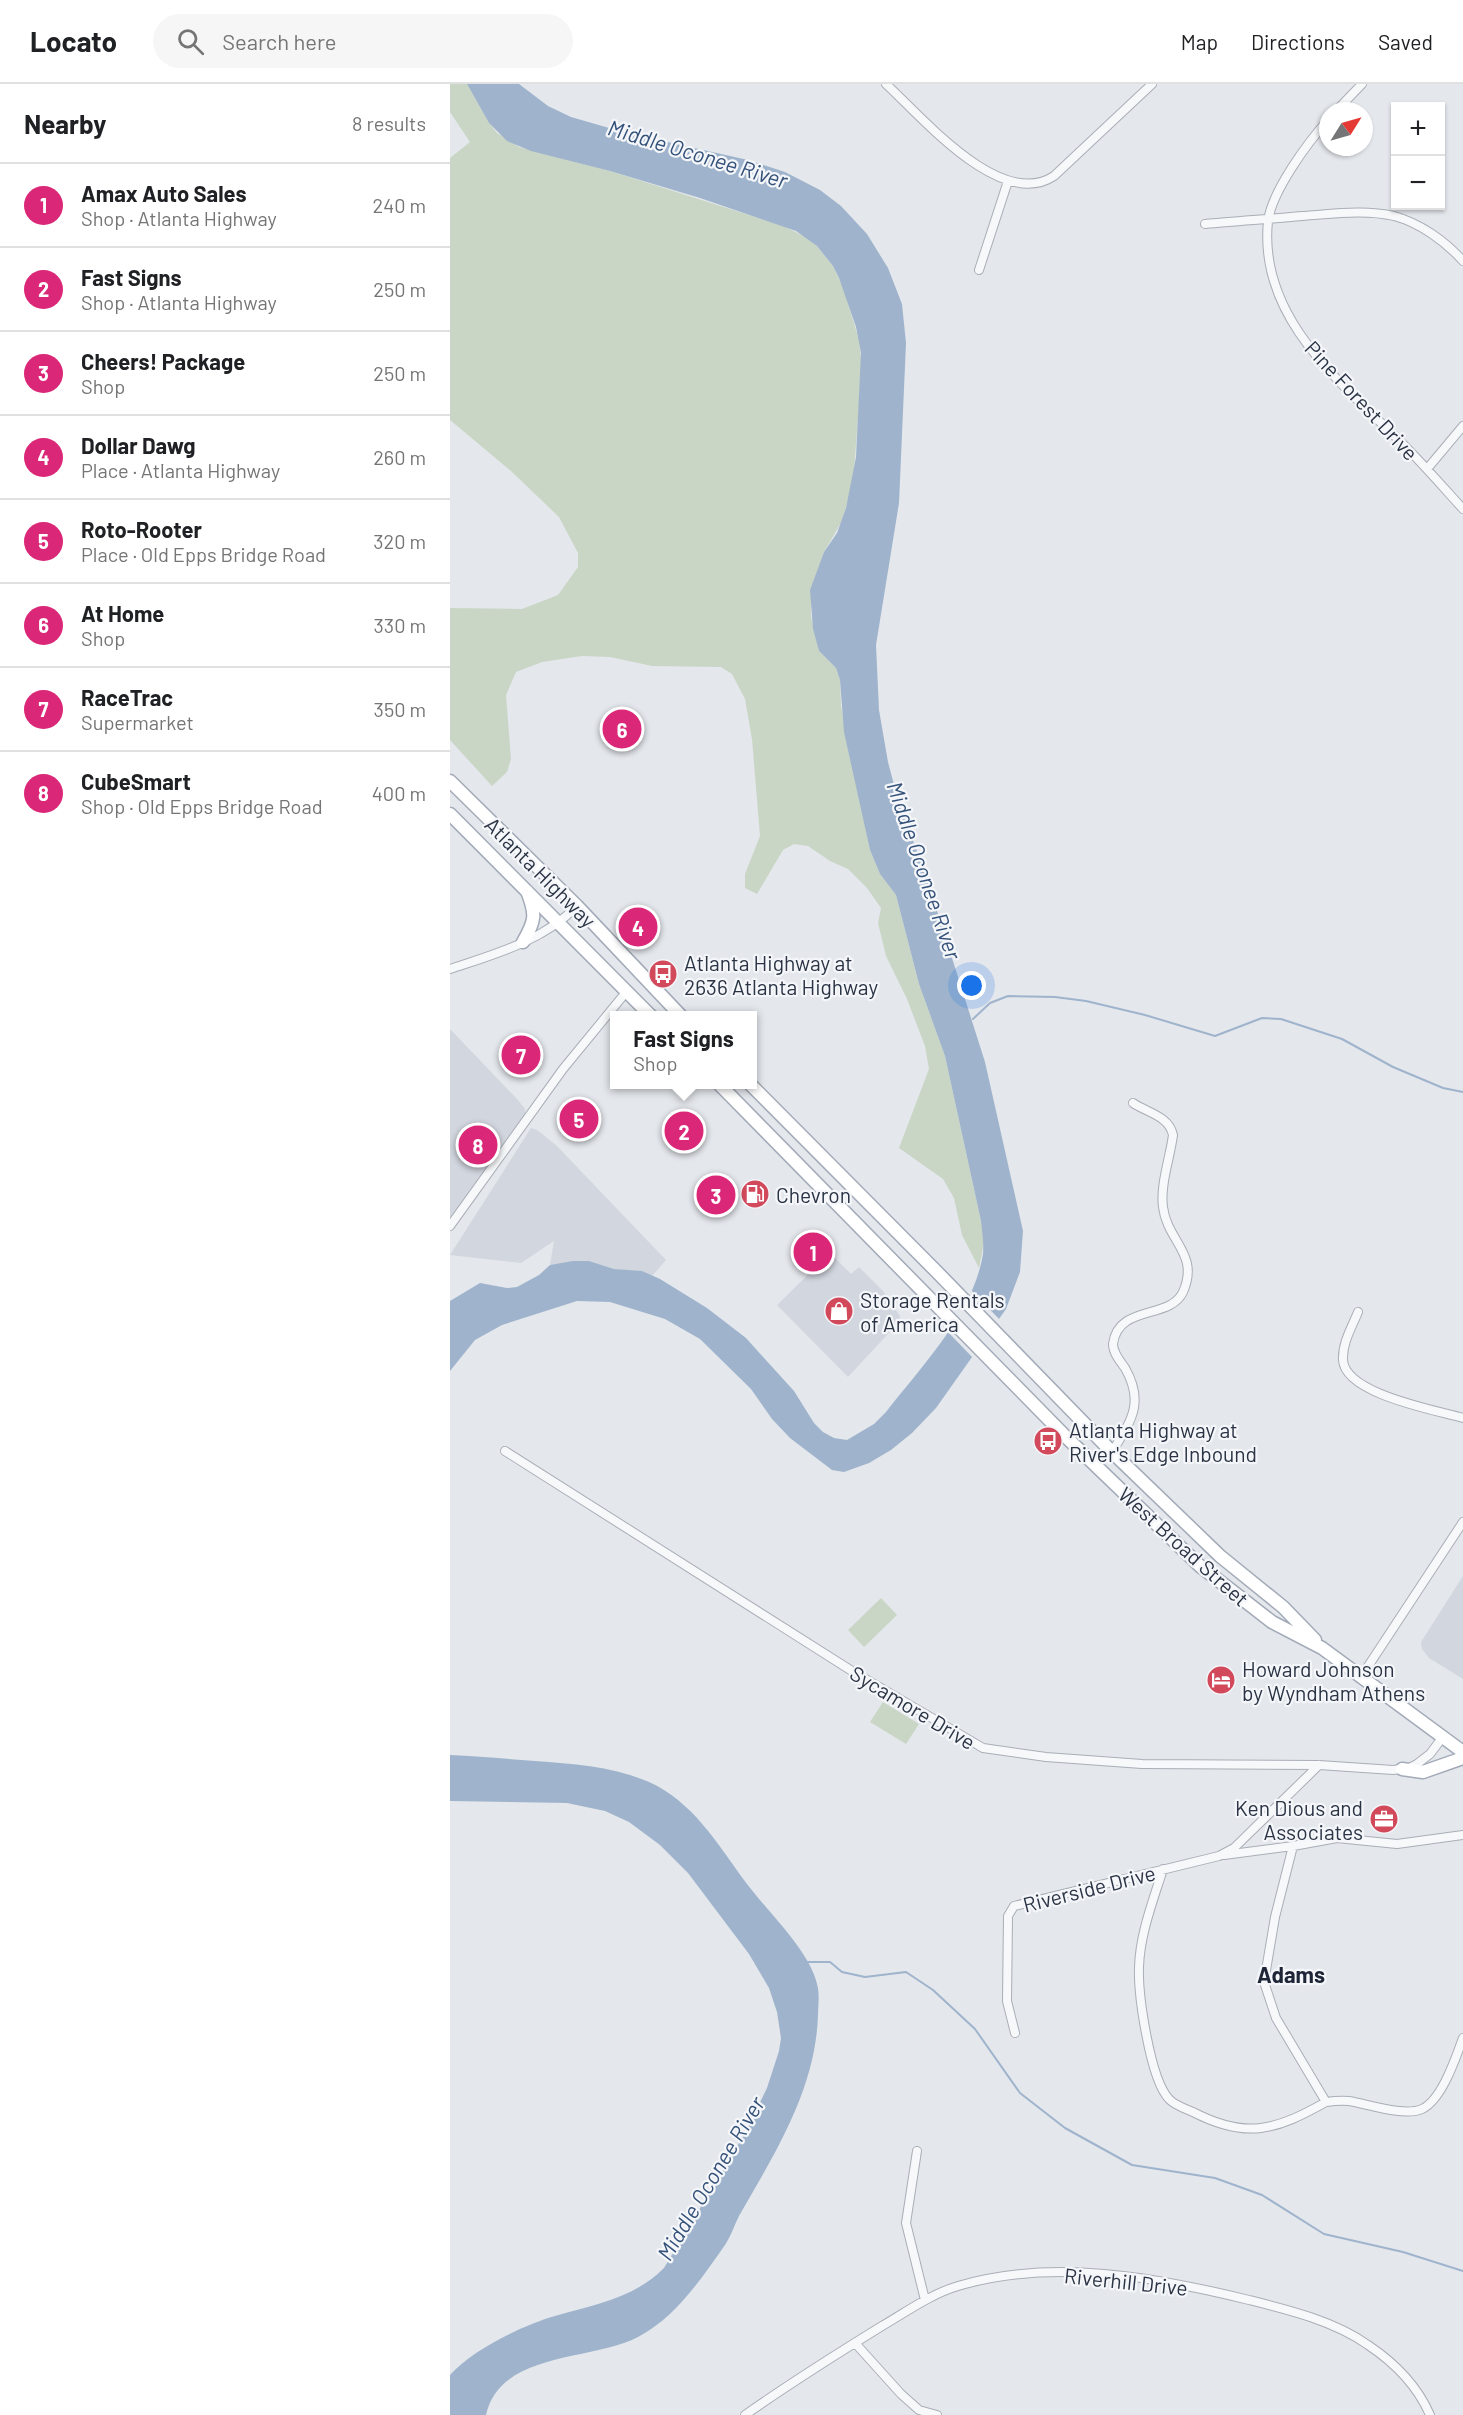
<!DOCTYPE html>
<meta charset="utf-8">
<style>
:root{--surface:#fff;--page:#f6f6f6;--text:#202124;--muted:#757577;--line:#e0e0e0;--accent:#db2777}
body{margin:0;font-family:Barlow,sans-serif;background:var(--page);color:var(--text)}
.controls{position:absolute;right:18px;top:18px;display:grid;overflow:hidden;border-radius:0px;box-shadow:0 2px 4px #0004}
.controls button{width:54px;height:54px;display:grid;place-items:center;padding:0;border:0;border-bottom:2px solid var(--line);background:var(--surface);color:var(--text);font:30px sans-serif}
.compass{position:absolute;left:869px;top:18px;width:54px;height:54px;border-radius:50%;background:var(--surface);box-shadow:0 2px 4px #0004;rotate:53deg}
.you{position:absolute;left:522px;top:902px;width:21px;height:21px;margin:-15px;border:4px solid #fff;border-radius:50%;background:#1a73e8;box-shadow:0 0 0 9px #1a73e833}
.badge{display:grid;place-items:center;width:39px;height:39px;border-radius:50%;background:var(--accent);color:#fff;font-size:20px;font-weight:700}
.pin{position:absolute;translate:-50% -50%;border:3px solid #fff;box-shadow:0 2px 6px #0006}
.popup{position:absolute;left:160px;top:927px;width:147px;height:78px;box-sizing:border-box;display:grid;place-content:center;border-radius:0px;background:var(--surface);filter:drop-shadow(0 2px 4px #0005);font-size:20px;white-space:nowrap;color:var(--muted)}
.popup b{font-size:22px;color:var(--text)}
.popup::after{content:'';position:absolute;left:50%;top:100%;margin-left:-12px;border:12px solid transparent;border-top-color:var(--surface)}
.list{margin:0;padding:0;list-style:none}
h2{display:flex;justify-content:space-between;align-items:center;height:78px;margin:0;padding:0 24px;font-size:26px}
h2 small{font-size:20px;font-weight:400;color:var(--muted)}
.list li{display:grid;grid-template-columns:39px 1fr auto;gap:18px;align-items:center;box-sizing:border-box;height:84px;padding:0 24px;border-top:2px solid var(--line)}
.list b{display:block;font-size:22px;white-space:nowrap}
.list p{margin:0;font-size:20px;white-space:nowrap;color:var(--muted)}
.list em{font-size:20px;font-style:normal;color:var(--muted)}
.icon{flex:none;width:33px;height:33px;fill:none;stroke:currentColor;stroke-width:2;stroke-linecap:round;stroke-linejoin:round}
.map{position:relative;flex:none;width:1013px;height:2331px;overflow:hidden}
header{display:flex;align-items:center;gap:36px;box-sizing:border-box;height:84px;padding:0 30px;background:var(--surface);border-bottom:2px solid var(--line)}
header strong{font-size:28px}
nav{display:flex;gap:33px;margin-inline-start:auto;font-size:21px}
.search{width:420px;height:54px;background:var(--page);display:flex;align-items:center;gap:15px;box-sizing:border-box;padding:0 21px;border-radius:33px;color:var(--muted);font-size:22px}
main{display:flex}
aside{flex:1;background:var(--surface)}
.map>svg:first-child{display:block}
.built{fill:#d2d6de}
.green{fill:#c9d6c5}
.water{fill:#9fb4cc}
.pier{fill:#e4e7ec}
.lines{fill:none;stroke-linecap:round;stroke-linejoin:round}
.stream{stroke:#9fb4cc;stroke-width:2}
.street-casing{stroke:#a9aeb7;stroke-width:10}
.primary-casing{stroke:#a3abb8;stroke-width:15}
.street{stroke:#f7f8fa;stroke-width:8}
.primary{stroke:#fff;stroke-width:12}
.labels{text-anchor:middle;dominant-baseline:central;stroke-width:4.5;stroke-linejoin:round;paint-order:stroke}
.street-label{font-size:21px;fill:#2b3445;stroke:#f4f6f9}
.poi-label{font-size:21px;fill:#2b3445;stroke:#f4f6f9;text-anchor:start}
.water-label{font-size:22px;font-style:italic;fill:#34527a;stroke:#f4f6f9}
.neighbourhood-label{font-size:22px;font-weight:bold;fill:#1d2536;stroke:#f4f6f9}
</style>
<header>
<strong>Locato</strong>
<div class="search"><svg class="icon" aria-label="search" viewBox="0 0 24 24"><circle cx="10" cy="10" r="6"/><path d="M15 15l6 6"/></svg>Search here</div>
<nav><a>Map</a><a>Directions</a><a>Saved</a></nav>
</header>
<main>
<aside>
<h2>Nearby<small>8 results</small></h2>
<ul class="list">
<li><span class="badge">1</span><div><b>Amax Auto Sales</b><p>Shop · Atlanta Highway</p></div><em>240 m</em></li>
<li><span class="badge">2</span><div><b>Fast Signs</b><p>Shop · Atlanta Highway</p></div><em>250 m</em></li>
<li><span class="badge">3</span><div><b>Cheers! Package</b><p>Shop</p></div><em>250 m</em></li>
<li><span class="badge">4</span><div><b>Dollar Dawg</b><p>Place · Atlanta Highway</p></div><em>260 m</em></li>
<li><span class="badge">5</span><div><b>Roto-Rooter</b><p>Place · Old Epps Bridge Road</p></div><em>320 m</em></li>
<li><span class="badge">6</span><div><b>At Home</b><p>Shop</p></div><em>330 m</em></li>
<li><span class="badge">7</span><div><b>RaceTrac</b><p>Supermarket</p></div><em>350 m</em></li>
<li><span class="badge">8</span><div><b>CubeSmart</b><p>Shop · Old Epps Bridge Road</p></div><em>400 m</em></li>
</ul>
</aside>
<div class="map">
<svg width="1013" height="2331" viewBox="0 0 1013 2331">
<rect width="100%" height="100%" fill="#e4e7ec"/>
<path class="built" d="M0,945l68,71 7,9v8l-75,104z
M81,1044l6,2 19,15 110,115 -14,16 -9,-4 -29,-3 -25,-8 -39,4 4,-24 -33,22 -71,-8z
M380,1169l21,21 8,-7 24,24 17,25 -1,6 -51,55 -71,-72z
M1013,1492v103l-34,-21 -7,-9 -1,-7z"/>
<path class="green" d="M0,0h17l22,39 8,10 22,14 91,24 174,55 23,12 10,8 16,20 11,24 15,50 3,26 -9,117 -11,38 -18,31 -13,38v26l8,35 17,17 4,12 1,26 29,144 10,24 16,21 23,89 26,72 36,165 3,22 -5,25 -17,-33 -8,-37 -11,-19 -44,-31 30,-79 -4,-23 -18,-47 -21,-43 -8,-33 3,-15 -14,-20 -19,-19 -18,-8 -22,-15 -14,-2 -11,6 -26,44 -12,-6v-14l15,-38 -8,-97 -7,-40 -13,-25 -11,-7 -69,-1 -42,-9 -28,-1 -40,6 -26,10 -10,23 5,64 -4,13 -15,14 -42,-46v-132l72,1 36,-14 20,-28v-14l-19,-36 -48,-46 -61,-51v-262l20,-16 -20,-30z
M431,1514l16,17 -33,32 -16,-17z
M433,1618l36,22 -13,20 -36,-22z"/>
<path class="water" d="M17,0h52l29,22 23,11 52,15 125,28 37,12 35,18 21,16 26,28 21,34 14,36 4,39 -7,160 -23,142 3,65 9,52 10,38 27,73 60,189 38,169 -3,41 -14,37 -70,99 -24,25 -21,17 -22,13 -25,9 -12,-2 -42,-32 -18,-19 -21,-30 -51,-50 -35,-20 -55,-17 -33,-1 -75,24 -27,15 -25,31v-70l30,-18 27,5 10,-1 22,-12 11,-10 23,-4h16l25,8 28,2 18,8 47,29 39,30 48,53 20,32 9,9 11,6 13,2 27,-16 12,-12c35,-45 88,-100 97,-158 1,-11 -1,-22 -2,-33l-36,-165 -26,-72 -23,-89 -16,-21 -10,-24 -26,-118 -4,-52 -4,-12 -17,-17 -6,-22 -3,-39 14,-38 13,-19 9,-25 10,-51 5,-104 -5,-26 -17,-49 -6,-12 -16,-20 -21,-15 -96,-33 -90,-27 -79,-20 -24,-10 -18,-18z
M0,1671c28,1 57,4 85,6 39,3 77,5 114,21 43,19 69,62 95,98 21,29 66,71 73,104 3,10 1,22 1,32 -3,75 -43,137 -79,200 -5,10 -8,20 -14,29 -23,33 -50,73 -87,92 -45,24 -138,14 -152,78h-36v-40c22,-25 73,-50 105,-59 40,-12 78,-17 109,-48l80,-133 23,-47 12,-37 2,-13 -4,-26 -8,-24 -20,-34 -61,-81 -28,-28 -31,-23 -24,-11 -38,-8 -117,-2z"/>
<path class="pier" d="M519,1204l33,34 -28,37 -28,-29z"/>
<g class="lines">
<path class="stream" d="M523,935l17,-16 18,-7 47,1 31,4 59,14 70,21 47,-18 19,1 61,20 51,28 50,21 20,4
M358,1878h22l12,10 23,5 41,-5 27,18 42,39 45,64 45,35 67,37 83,13 47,17 62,39 79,18 60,19"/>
<g class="street-casing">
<path id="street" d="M436,0c36,33 115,127 168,92l98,-92
M886,27l26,-27
M878,36c-20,22 -56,71 -60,101 -10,96 72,161 133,221 22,22 42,45 62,67
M755,140c32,-3 65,-5 97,-8 30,-2 62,-7 92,0 26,7 51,25 69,45
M529,186l29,-89
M977,385l36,-43
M0,885c45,-15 93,-28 127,-63
M0,1142l113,-157 64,-78
M908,1228c-6,15 -16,31 -15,48 2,34 92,50 120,58
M55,1367l347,220 131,77 63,9 96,7 177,1 74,5 16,-2 8,-4 13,-10 12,-16
M662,1368c19,-31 33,-49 13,-84 -5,-7 -12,-15 -12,-24 5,-40 57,-24 70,-52 17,-38 -16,-51 -20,-85 -3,-22 7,-49 10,-72 -4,-19 -25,-22 -40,-32
M911,1593l102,-155
M843,1762l-18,71 -11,65 12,36 50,84c7,-1 15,-2 23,-1 19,3 55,16 73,8 20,-9 34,-52 41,-71
M774,1771l69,-9 44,-8 60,6 66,-9
M713,1785c-10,32 -23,65 -24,98 -1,28 11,112 30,132 5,6 17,10 24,13 54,28 83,18 133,-10
M565,1949l-8,-32 1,-85 6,-10 205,-50 15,-8 85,-83
M467,2067l-11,72 19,77
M405,2259l46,51 18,16 18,5
M295,2331c44,-31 90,-60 137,-89 24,-14 49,-32 76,-40 94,-28 198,-9 291,14 40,10 85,21 119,45 27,18 49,40 62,70"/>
</g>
<g class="primary-casing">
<path id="primary" d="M0,697l127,125 104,110
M0,730l201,202
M73,858c13,-22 13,-28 4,-51
M269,1000l347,353 134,129 72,56 50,26 141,104
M300,1000l186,187 176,181 108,104 63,51 32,33
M952,1685l21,3 40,-14"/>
</g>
<use href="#street" class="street"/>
<use href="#primary" class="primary"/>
</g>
<defs>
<g id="bus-disc" transform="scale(1.5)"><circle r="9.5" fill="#d1495b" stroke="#f4f6f9"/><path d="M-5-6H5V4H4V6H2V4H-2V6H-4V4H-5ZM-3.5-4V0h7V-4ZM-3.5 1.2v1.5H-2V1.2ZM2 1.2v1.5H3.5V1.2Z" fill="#fff"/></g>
<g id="fuel-disc" transform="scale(1.5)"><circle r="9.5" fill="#d1495b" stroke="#f4f6f9"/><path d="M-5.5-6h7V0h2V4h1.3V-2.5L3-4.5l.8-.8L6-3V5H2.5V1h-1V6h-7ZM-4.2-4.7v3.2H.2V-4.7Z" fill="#fff"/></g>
<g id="shop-disc" transform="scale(1.5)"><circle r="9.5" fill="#d1495b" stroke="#f4f6f9"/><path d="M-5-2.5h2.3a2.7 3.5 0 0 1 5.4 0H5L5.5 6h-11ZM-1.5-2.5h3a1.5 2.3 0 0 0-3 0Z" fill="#fff"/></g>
<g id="hotel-disc" transform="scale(1.5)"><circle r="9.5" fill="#d1495b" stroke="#f4f6f9"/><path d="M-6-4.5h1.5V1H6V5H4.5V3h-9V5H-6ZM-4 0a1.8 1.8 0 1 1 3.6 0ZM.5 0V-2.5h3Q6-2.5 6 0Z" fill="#fff"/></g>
<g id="office-disc" transform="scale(1.5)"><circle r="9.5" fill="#d1495b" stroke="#f4f6f9"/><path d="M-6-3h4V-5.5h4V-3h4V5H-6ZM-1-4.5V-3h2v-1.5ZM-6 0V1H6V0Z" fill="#fff"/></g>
</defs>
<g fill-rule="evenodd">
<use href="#bus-disc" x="213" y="890"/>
<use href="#fuel-disc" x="305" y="1110"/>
<use href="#shop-disc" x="389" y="1227"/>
<use href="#bus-disc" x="598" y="1357"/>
<use href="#hotel-disc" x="771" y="1596"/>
<use href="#office-disc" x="934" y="1735"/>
</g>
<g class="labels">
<g class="street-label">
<text transform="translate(912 316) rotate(47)">Pine Forest Drive</text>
<text transform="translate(91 788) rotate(45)">Atlanta Highway</text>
<text transform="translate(734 1462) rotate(42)">West Broad Street</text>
<text transform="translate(463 1623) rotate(31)">Sycamore Drive</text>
<text transform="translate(639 1804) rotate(-14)">Riverside Drive</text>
<text transform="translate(676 2197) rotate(6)">Riverhill Drive</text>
</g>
<g class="poi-label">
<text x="234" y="878">Atlanta Highway at<tspan x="234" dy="24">2636 Atlanta Highway</tspan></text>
<text x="326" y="1110">Chevron</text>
<text x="410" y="1215">Storage Rentals<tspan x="410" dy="24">of America</tspan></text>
<text x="619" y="1345">Atlanta Highway at<tspan x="619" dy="24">River's Edge Inbound</tspan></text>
<text x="792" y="1584">Howard Johnson<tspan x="792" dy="24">by Wyndham Athens</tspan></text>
<text x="913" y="1723" text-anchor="end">Ken Dious and<tspan x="913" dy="24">Associates</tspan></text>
</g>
<g class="water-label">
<text transform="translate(248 69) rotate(17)">Middle Oconee River</text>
<text transform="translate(475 786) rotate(71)">Middle Oconee River</text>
<text transform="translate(260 2094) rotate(-59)">Middle Oconee River</text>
</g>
<g class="neighbourhood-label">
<text x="841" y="1890">Adams</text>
</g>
</g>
</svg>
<div class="controls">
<button>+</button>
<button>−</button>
</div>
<svg class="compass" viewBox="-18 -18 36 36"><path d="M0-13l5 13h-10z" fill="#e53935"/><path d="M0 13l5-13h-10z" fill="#757577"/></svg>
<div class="you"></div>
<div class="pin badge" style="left:363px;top:1168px">1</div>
<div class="pin badge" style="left:234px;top:1047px">2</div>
<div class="popup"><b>Fast Signs</b>Shop</div>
<div class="pin badge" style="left:266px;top:1111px">3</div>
<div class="pin badge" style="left:188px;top:843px">4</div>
<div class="pin badge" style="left:129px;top:1035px">5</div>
<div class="pin badge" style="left:172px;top:645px">6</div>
<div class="pin badge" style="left:71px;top:971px">7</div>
<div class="pin badge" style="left:28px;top:1061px">8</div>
</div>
</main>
